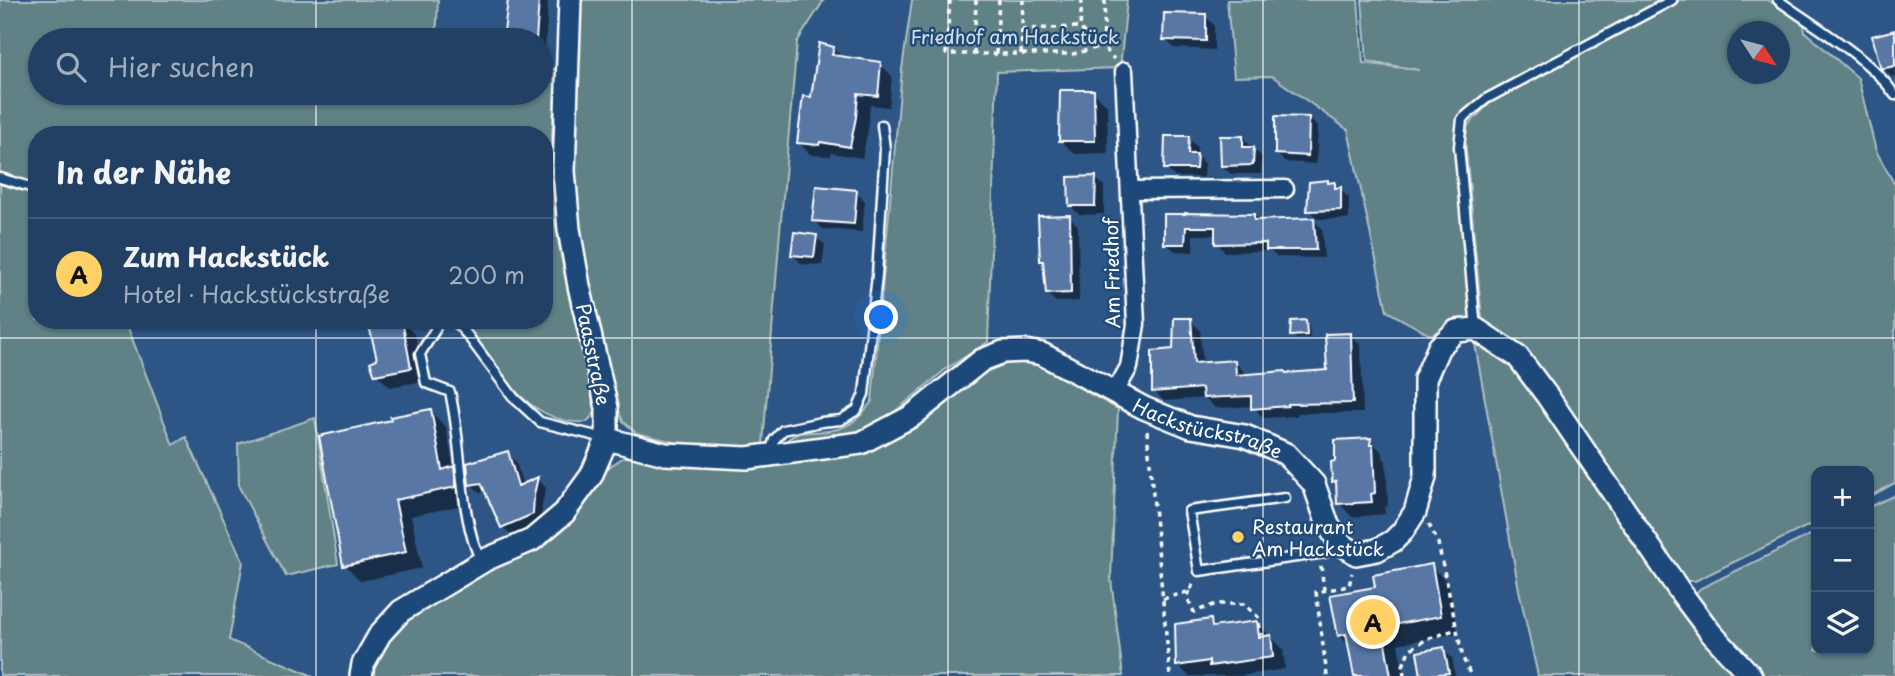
<!DOCTYPE html>
<html lang="de">
<meta charset="utf-8">
<style>
:root{--surface:#224064;--page:#2a476a;--text:#f1f3f6;--muted:#a2afbf;--line:#3f5978;--accent:#ffd166}
body{margin:0;font-family:"Playpen Sans",sans-serif;background:var(--page);color:var(--text)}
.controls{position:absolute;right:21px;bottom:21px;display:grid;overflow:hidden;border-radius:14px;box-shadow:0 2px 5px #0004}
.controls button{width:63px;height:63px;display:grid;place-items:center;padding:0;border:0;border-bottom:2px solid var(--line);background:var(--surface);color:var(--text);font:35px sans-serif}
.compass{position:absolute;left:1727px;top:21px;width:63px;height:63px;border-radius:50%;background:var(--surface);box-shadow:0 2px 5px #0004;rotate:126deg}
.you{position:absolute;left:882px;top:318px;width:24px;height:24px;margin:-18px;border:5px solid #fff;border-radius:50%;background:#1a73e8;box-shadow:0 0 0 10px #1a73e833}
.badge{display:grid;place-items:center;width:46px;height:46px;border-radius:50%;background:var(--accent);color:#111;font-size:23px;font-weight:700}
.pin{position:absolute;translate:-50% -50%;border:4px solid #fff;box-shadow:0 2px 7px #0006}
.list{margin:0;padding:0;list-style:none}
h2{display:flex;justify-content:space-between;align-items:center;height:91px;margin:0;padding:0 28px;font-size:30px}
h2 small{font-size:23px;font-weight:400;color:var(--muted)}
.list li{display:grid;grid-template-columns:46px 1fr auto;gap:21px;align-items:center;box-sizing:border-box;height:112px;padding:0 28px;border-top:2px solid var(--line)}
.list b{display:block;font-size:26px;white-space:nowrap}
.list p{margin:0;font-size:23px;white-space:nowrap;color:var(--muted)}
.list em{font-size:23px;font-style:normal;color:var(--muted)}
.icon{flex:none;width:38px;height:38px;fill:none;stroke:currentColor;stroke-width:2;stroke-linecap:round;stroke-linejoin:round}
.map{position:relative;flex:none;width:1895px;height:676px;overflow:hidden}
.search{position:absolute;background:var(--surface);box-shadow:0 2px 5px #0004;left:28px;top:28px;width:525px;height:77px;display:flex;align-items:center;gap:18px;box-sizing:border-box;padding:0 24px;border-radius:38px;color:var(--muted);font-size:26px}
.panel{position:absolute;background:var(--surface);box-shadow:0 2px 5px #0004;left:28px;top:126px;width:525px;height:203px;border-radius:28px}
.map>svg:first-child{display:block}
.green{fill:#608186;stroke:#b0c0c2;stroke-width:2;fill-rule:evenodd}
.shadow{fill:#0007}
.building{fill:#5877a4;stroke:#fff;stroke-width:2}
.lines{fill:none;stroke-linecap:round;stroke-linejoin:round}
.service-casing{stroke:#fff;stroke-width:13}
.minor-casing{stroke:#fff;stroke-width:21}
.tertiary-casing{stroke:#fff;stroke-width:26}
.path{stroke:#fff;stroke-width:3.5;stroke-dasharray:5 5;stroke-linecap:butt}
.service{stroke:#1f4a7a;stroke-width:8}
.minor{stroke:#1f4a7a;stroke-width:16}
.tertiary{stroke:#1f4a7a;stroke-width:21}
.grid{fill:none;stroke:#fff;stroke-width:2;stroke-opacity:0.55}
.poi-dot{fill:#ffd166;stroke:#1f4a7a;stroke-width:2.5}
.labels{text-anchor:middle;dominant-baseline:central;stroke-width:5;stroke-linejoin:round;paint-order:stroke}
.park-label{font-size:19px;fill:#d7e0e1;stroke:#1f4a7a}
.street-label{font-size:19px;fill:#fff;stroke:#1f4a7a}
.poi-label{font-size:19px;fill:#fff;stroke:#1f4a7a;text-anchor:start}
</style>
<div class="map">
<svg width="1895" height="676" viewBox="0 0 1895 676">
<rect width="100%" height="100%" fill="#2d5585"/>
<filter id="ink" filterUnits="userSpaceOnUse"><feTurbulence type="fractalNoise" baseFrequency=".0143" numOctaves="2"/><feDisplacementMap in="SourceGraphic" scale="14" xChannelSelector="R" yChannelSelector="G"/><feConvolveMatrix kernelMatrix="1 2 1 2 8 2 1 2 1" color-interpolation-filters="sRGB"/></filter>
<g filter="url(#ink)">
<path class="green" d="M0,0h438l-2,40h-396v53h501v-24h16l-5,66 3,89 15,78 12,41 15,67 -10,12c-61,4 -93,-58 -125,-102h82v-185h-507v48l-5,-1 -32,-10z
M581,0h243l-27,42 -17,189 -17,213 -3,4 -81,-5 -43,-10 -13,-12 -8,-18 -27,-124 -10,-56 -3,-59z
M912,0h215l-7,68 -123,4 -9,270 -42,27 -66,55 -41,13 -58,9c19,-22 34,-10 57,-17 16,-4 26,-16 34,-28l30,-332z
M1227,0h131l5,63 56,7 -52,-9 -5,-61h306l-210,115 12,202 -40,18 -43,-24 -39,-181 -76,-54 -38,1z
M1680,0h88l36,24 1,8 53,46 18,73 19,34v298l-26,14v-26h-53v51l-121,59h-11l-168,-238 -34,-24 -17,-179 3,-15 24,-24zM1738,32h42v42h-42z
M0,184l37,11v125h88l48,125 13,-8 57,125 -14,78 84,36h-313z
M1475,344l19,9 22,16 43,61 128,189 49,57h-198l-19,-86z
M1031,361l87,48 -7,170 12,97h-753l2,-9 13,-29 52,-44 100,-49 32,-21 23,-29 17,-28 15,-10 115,9 116,-10 47,-22 39,-29 46,-39z
M315,418l23,146 -52,12 -47,-89 -1,-43z
M1895,495v181h-132l-22,-20 -49,-60 9,-8 115,-56v118h53v-143z"/>
<path class="shadow" d="M510,0h38l-3,51 -4,-1v-10h-36z
M1205,16l9,9v25l-40,-2 -9,-9z
M1895,32v44l-3,1 -9,-9z
M833,48l10,10 37,6 12,12 -3,31 -19,-2 -2,25 -6,28 -31,-5v3l-20,-1 -12,-12z
M1093,92l14,13 1,48 -33,1 -14,-13z
M1309,118l9,9 -2,37 -31,-2 -9,-9z
M1188,138l9,9v9l8,9 -1,12h-29l-9,-9z
M1243,138l19,19 -1,17h-30l-9,-8z
M1095,177l9,9v28l-25,1 -8,-9z
M1327,182l3,3 5,-1 14,14v21h-31l-9,-9z
M856,192l9,9 -3,31 -39,-3 -9,-9z
M1187,214l67,1 6,6 53,-1 9,9 2,29 -47,-1 -7,-6 -45,1 -8,-9v-8h-24v17l-18,-1 -9,-8z
M1069,217l9,9 1,75 -23,1 -9,-8 -2,-31 -3,-3z
M816,237l9,8 -3,20 -20,-1 -9,-9z
M1190,320l10,10 3,34 32,-2 10,11v3l83,-4 22,-37 11,10 2,68h-66v3l-34,2 -10,-12 -38,2 -10,-10 -41,3 -10,-10z
M402,322l13,13 9,46 -34,6 -14,-13 3,-14z
M1305,322l4,4 1,12 -14,1 -4,-4z
M430,411l16,16 8,42 16,16 2,18 -61,13 11,52 -61,13 -16,-16z
M1370,440l13,13v4l3,4 2,45 -4,1 1,7 -33,3 -13,-14 -1,-18 -4,-4z
M507,453l9,9 7,24 15,-7 8,9 -4,17 -1,18 -29,13 -9,-9 -16,-36 -7,2 -9,-9z
M1431,566l17,17 10,50 -60,11 6,32h-48l-6,-30 -11,-11z
M1210,621l8,7 38,-6 27,27 2,20 -45,7h-51l-11,-11z
M1443,649l9,9 3,18h-32l-4,-22z"/>
<path class="building" d="M508,0h31l-3,40h-33z
M1164,13l42,1v27l-43,-1z
M1895,30v36l-14,3 -9,-33z
M819,43l15,4 -2,8 49,7 -3,34 -20,-2 -2,23 -6,30 -30,-5 -1,3 -22,-2 6,-47 8,1z
M1060,90h34l1,51h-36z
M1275,116l34,1 -1,39 -33,-2z
M1165,136h24l-1,18h9l-1,15h-32z
M1220,136h23v11h11l-1,18 -32,1z
M1096,176l-1,30h-26l-1,-29z
M1328,180v3l7,-1v6l6,-1v23l-34,1 2,-29z
M816,186l41,4 -3,34 -42,-3z
M1185,213l69,1v6l60,-2 2,32h-50v-7l-51,1v-17h-29l-1,17h-21v-30h21z
M1070,215l1,78 -25,1 -3,-33h-3l-2,-45z
M794,232l23,3 -3,22 -23,-2z
M1174,318h17l3,45 41,-3 1,15 49,-4 1,2 41,-3 -2,-36 26,-1 2,70 -65,1v2l-37,3v-13l-48,2 -1,-10 -50,4v-41l21,-2z
M402,320l9,48 -36,7 -5,-13 7,-3 -8,-33z
M1306,320l1,15 -17,1 1,-15z
M431,409l11,61 12,-4 2,21 -61,13 11,52 -63,14 -24,-130 72,-16 -1,-3z
M1371,438l-1,7h3l2,48 -4,1 1,8 -35,2 -1,-23 -4,1 -1,-20 4,-1v-21z
M508,451l10,35 20,-9 -4,18 -1,19 -32,14 -20,-45 -12,2 -2,-22z
M1432,564l9,52 -59,11 9,49h-37l-8,-42 -8,2 -8,-41 45,-8 -2,-12z
M1211,619l1,8 45,-6 2,16 12,-2 2,22 -64,9v-5l-33,5 -1,-42z
M1444,647l5,26 -28,3 -4,-24z"/>
<g class="lines">
<g class="service-casing">
<path id="service" d="M1778,0c37,27 92,58 117,95
M0,178l37,11
M438,320l-3,10 -15,24 6,29 24,9c11,47 9,98 22,145 2,8 6,17 9,25
M454,320l14,16 46,62 26,24 64,16
M1476,329l-17,-182 3,-28 24,-20 186,-99
M770,453l4,-13 9,-10 38,-8 20,-2 16,-10 7,-16 13,-119 8,-126 -3,-24
M1285,498l-96,13 10,60 126,-18 14,-11"/>
</g>
<g class="minor-casing">
<path id="minor" d="M1130,190l155,-1
M1115,392l14,-25 7,-43 -12,-253"/>
</g>
<g class="tertiary-casing">
<g id="tertiary">
<path id="s1" d="M607,439l58,15 82,4 114,-15 51,-27 70,-56 21,-8 23,-1 16,3 102,54 47,19 54,9 41,18 28,30 14,41 11,17 17,12 21,-4 16,-9 9,-9 13,-20 10,-35v-98l14,-32 17,-16 20,-2 42,28 30,40 133,196 30,40 40,43"/>
<path d="M361,676l2,-12 17,-30 21,-23 86,-52 45,-19 32,-27 27,-37 16,-37v-31l-28,-122 -10,-57 -5,-58 6,-171"/>
</g>
</g>
<path class="path" d="M950,0l-4,54h127l30,-8
M1082,0l-2,27 14,21
M1105,0l-2,46 11,13
M1022,29l58,-2
M974,54l2,-54
M996,54l3,-54
M1021,54l2,-54
M1147,431l23,245
M1429,524l9,19 25,115 8,18
M1321,566l3,24
M1190,591l-3,6 7,15 22,-8h28l14,13 3,18
M1163,599l27,-8 4,-9
M1327,676l-11,-84 33,-6 3,-13
M1404,676l-1,-10 6,-16 18,-11 30,-10"/>
<use href="#service" class="service"/>
<use href="#minor" class="minor"/>
<use href="#tertiary" class="tertiary"/>
</g>
</g>
<path class="grid" d="M316,0v40M632,0v676M948,0v676M1263,0v676M1579,0v676M316,93v42M316,320v356M0,338h1895"/>
<circle class="poi-dot" cx="1238" cy="537" r="7"/>
<g class="labels">
<g class="park-label">
<text x="1015" y="36">Friedhof am Hackstück</text>
</g>
<g class="street-label">
<text transform="translate(1111 273) rotate(-91)">Am Friedhof</text>
<text transform="translate(594 354) rotate(78)">Paasstraße</text>
<text stroke="none"><textPath href="#s1" startOffset="649">Hackstückstraße</textPath></text>
</g>
<g class="poi-label">
<text x="1252" y="526">Restaurant<tspan x="1252" dy="22">Am Hackstück</tspan></text>
</g>
</g>
</svg>
<div class="controls">
<button>+</button>
<button>−</button>
<button><svg class="icon" aria-label="layers" viewBox="0 0 24 24"><path d="M12 4l9 5-9 5-9-5zM3 14l9 5 9-5"/></svg></button>
</div>
<svg class="compass" viewBox="-18 -18 36 36"><path d="M0-13l5 13h-10z" fill="#e53935"/><path d="M0 13l5-13h-10z" fill="#a2afbf"/></svg>
<div class="you"></div>
<div class="pin badge" style="left:1373px;top:622px">A</div>
<div class="search"><svg class="icon" aria-label="search" viewBox="0 0 24 24"><circle cx="10" cy="10" r="6"/><path d="M15 15l6 6"/></svg>Hier suchen</div>
<section class="panel">
<h2>In der Nähe<small></small></h2>
<ul class="list">
<li><span class="badge">A</span><div><b>Zum Hackstück</b><p>Hotel · Hackstückstraße</p></div><em>200 m</em></li>
</ul>
</section>
</div>
